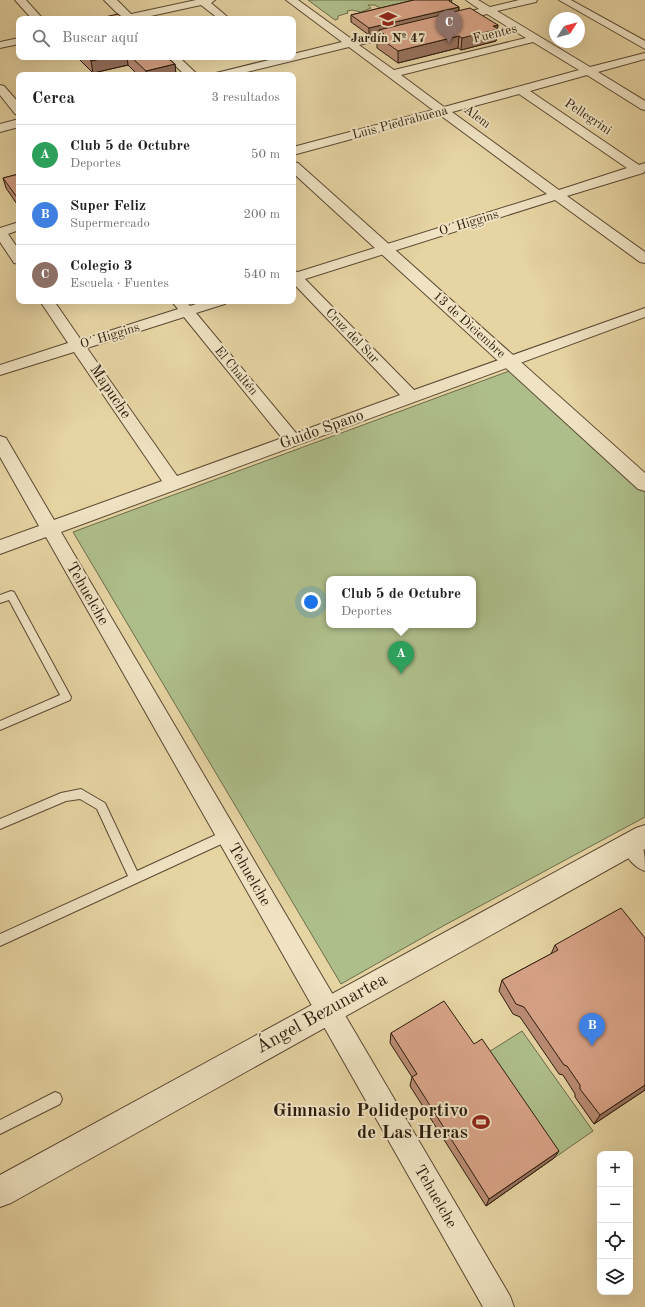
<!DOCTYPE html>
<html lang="es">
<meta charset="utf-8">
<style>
:root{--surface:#fff;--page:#f6f6f6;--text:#202124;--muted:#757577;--line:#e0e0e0;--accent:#8f2418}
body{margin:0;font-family:"Old Standard TT",serif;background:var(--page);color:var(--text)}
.controls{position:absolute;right:12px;bottom:12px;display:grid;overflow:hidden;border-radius:8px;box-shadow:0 4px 16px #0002}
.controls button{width:36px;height:36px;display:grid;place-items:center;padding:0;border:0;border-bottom:1px solid var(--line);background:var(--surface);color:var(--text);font:20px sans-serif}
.compass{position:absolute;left:549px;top:12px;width:36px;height:36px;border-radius:50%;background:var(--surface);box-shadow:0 4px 16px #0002;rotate:54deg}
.you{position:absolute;left:311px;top:602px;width:14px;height:14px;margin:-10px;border:3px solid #fff;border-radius:50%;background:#1a73e8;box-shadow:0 0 0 6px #1a73e833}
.badge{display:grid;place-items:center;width:26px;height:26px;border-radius:50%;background:var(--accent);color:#fff;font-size:13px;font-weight:700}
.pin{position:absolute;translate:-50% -33px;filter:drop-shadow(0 1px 2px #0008)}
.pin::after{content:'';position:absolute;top:21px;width:14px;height:12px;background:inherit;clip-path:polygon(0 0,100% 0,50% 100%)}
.popup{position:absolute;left:326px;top:576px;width:150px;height:52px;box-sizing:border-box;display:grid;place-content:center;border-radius:8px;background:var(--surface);filter:drop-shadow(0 1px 3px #0005);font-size:13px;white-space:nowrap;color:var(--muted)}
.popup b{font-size:15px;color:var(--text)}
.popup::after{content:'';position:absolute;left:50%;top:100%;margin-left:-8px;border:8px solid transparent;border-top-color:var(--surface)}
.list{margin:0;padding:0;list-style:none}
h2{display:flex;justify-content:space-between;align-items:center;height:52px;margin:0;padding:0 16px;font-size:17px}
h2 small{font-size:13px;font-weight:400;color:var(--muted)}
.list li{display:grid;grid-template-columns:26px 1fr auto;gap:12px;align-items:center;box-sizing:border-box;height:60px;padding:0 16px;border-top:1px solid var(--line)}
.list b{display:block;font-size:15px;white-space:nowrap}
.list p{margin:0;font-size:13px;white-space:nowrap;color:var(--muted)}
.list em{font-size:13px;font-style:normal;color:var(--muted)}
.icon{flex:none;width:22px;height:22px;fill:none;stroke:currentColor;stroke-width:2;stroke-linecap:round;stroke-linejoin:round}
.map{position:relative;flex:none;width:645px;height:1307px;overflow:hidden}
.search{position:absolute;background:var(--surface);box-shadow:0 4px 16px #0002;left:16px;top:16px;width:280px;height:44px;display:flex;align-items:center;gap:10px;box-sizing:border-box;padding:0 14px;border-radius:8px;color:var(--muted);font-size:15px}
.panel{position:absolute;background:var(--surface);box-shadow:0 4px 16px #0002;left:16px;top:72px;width:280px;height:232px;border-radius:8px}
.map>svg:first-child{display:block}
.green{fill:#aebe8a;stroke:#6c6c4b;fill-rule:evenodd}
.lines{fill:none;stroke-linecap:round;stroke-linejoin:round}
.service-casing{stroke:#5a4932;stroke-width:2}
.minor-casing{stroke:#5a4932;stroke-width:2}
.tertiary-casing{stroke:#5a4932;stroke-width:2}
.service{fill:#efe3c3;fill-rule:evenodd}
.minor{fill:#efe3c3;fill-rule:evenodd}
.tertiary{fill:#efe3c3;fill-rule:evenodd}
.wall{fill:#ba8c74;stroke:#2b1b0c}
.shaded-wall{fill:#97725e;stroke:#2b1b0c}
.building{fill:#d8a387;stroke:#2b1b0c}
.labels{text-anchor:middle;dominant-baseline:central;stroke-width:4;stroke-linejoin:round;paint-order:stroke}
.far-street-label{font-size:13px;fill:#2b1b0c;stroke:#efe3c3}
.far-poi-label{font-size:13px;font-weight:bold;fill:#2b1b0c;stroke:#efe3c3}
.street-label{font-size:16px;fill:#2b1b0c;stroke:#efe3c3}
.near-street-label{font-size:19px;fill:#2b1b0c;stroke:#efe3c3}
.near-poi-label{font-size:19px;font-weight:bold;fill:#2b1b0c;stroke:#efe3c3;text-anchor:end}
</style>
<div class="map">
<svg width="645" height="1307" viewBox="0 0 645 1307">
<rect width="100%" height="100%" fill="#e6d4a3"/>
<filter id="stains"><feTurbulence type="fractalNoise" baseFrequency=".005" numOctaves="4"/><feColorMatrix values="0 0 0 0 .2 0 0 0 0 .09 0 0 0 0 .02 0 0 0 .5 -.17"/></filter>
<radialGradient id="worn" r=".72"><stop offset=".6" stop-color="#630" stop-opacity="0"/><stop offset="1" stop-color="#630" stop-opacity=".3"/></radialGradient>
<path class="green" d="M308,0h110l-37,9 -6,-4h-7l3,3 -10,4 -9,-2 -5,1 1,2 -10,3v3l-3,1z
M512,370l133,121v326l-202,109 -102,58 -268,-452zM329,579h144v46h-144z
M522,1031l71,100 -39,27 -70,-103z"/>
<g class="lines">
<g class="service-casing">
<path id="service" d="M11,591l3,1 57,105 -1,3 -70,30v-9l60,-26 -51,-95 -9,3v-8z
M81,789l24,14 32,68 85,-39 4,-1 4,1 2,4 -2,4 -230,106v-12l128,-58 -31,-67 -17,-10 -14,2 -66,28v-10l61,-26z
M55,1092l5,2 2,5 -2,5 -60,30v-14z"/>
</g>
<g class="minor-casing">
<path id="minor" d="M15,0h11l17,19h-11z
M196,0h19l-4,3 19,16h-11l-18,-14 -64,14h-20l5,-3z
M286,0h12l55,40 50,-12 4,1 1,2 -1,2 -48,12 35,25 132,-32 -39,-24 -35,8 -4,-1 -1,-2 1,-2 31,-8 -13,-9h12l12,7 29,-7h18l-1,2 -39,9 93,56 55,-14v6l-47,13 47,29v9l-4,-1 -54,-34 -57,16 109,74 6,-2v8l-2,2 -76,23 78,56v11l-5,-1 -85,-62 -250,79 109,111 231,-82v9l-584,215 449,764 4,11h-31l-437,-770 -46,17v-14l39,-14 -39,-69v-21l6,2 48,82 108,-39 -88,-129 -74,23v-10l68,-22 -28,-42h14l27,39 97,-31 -5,-6 1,-2h12l4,5 15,-5h22l-2,3 -29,9 100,120 104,-38 -107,-112v-12l5,1 249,-78 -107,-79 -147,40v-8l140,-37 -84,-63 -115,28h-20l2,-2 65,-16h12v-3l49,-12zM533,42l46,28 -135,37 -43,-32zM519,94l108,74 -68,22 -107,-78zM184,317l98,121 -105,38 -90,-128z
M559,0h12l74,41v8z
M19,38v6l-19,4v-6z
M0,85l4,1 15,17v12l-4,-1 -15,-19z
M19,119v8l-19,5v-8z
M19,222v8l-11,4 11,16v14l-5,-1 -14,-21v-14z
M631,834c14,7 14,20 14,37 -12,-4 -20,-16 -25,-27l3,-7z"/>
</g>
<g class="tertiary-casing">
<path id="tertiary" d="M104,0h13l19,19h-13z
M166,57h13l19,18h-13z
M293,162l5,1 347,310v18l-7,-2 -345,-316z
M645,825v24l-634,354 -11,4v-32l636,-347z"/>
</g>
<use href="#service" class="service"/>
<use href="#minor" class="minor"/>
<use href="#tertiary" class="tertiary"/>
</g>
<path class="wall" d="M414,0h38l-1,2 8,5v4l39,14 -2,16 -35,9 -3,-2 -60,15 -21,-15v-12l2,-1v-3l-10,3 -18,-13v-7z
M77,57h89l9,7 1,11h-38l-10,-10 -35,8z
M19,174v33l-13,-19 -3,-10z
M645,938v152l-51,34 -19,-27v-3l-12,-19 -4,-1 -39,-57 -7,-3 -14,-23 3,-11 49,-26 4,-9z
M391,1033l83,11 80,114 -68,48 -76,-120 2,-9 -22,-34z"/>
<path class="shaded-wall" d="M459,7l-1,6 -79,17v2l-10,3v-7z
M498,25l-1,4h1l-2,12 -35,9 1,-12z
M459,36l-1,12 -60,15v-12z
M108,57h19l1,8 -35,8 -2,-12z
M175,64l1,11h-30v-4z
M645,1085v5l-51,34 6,-9z
M559,1151l-5,7 -68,48 3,-7z"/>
<path class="building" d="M414,0h35v1l10,6 -90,21 -18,-13z
M470,8l28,17 -5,1 5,3 -36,9 -3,-2 -61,15 -21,-15 7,-2 -5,-4z
M118,14l6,5h-28z
M87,57h21l-17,4z
M131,57h35l9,7 -29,7z
M19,174v26l-16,-22z
M621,908l24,30v147l-45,30 -20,-26v-4l-13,-19 -3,-1 -40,-58 -8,-3 -14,-24 56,-30 -3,-5z
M444,1001l30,43 8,-5 77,112 -70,48 -77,-122 5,-3 -26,-41z"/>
<defs>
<g id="school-bare" transform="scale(1.38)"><path d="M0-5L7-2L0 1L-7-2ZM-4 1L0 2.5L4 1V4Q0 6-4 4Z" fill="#8f2418" stroke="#efe3c3" stroke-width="2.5" paint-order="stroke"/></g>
<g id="stadium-bare" transform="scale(1.38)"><path d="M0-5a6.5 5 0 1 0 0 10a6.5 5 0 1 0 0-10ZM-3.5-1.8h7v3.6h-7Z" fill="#8f2418" stroke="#efe3c3" stroke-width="2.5" paint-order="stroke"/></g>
</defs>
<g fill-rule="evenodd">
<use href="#school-bare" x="388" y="19"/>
<use href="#stadium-bare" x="481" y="1122"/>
</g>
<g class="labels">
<g class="far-street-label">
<text transform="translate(495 34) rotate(-14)">Fuentes</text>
<text transform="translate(477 117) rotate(36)">Alem</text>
<text transform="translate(588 117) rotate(34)">Pellegrini</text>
<text transform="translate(400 123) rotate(-15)">Luis Piedrabuena</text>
<text transform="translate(469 223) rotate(-17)">O´ Higgins</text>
<text transform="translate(469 325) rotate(42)">13 de Diciembre</text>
<text transform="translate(110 336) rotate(-17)">O´ Higgins</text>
<text transform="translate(352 336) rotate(46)">Cruz del Sur</text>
<text transform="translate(236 371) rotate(50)">El Chaltén</text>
</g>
<g class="far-poi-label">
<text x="388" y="38">Jardín Nº 47</text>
</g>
<g class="street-label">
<text transform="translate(110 392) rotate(56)">Mapuche</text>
<text transform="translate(322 430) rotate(-20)">Guido Spano</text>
<text transform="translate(87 594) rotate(60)">Tehuelche</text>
<text transform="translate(249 875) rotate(60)">Tehuelche</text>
<text transform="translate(435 1197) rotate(60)">Tehuelche</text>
</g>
<g class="near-street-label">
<text transform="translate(322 1014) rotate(-29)">Ángel Bezunartea</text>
</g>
<g class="near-poi-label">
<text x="468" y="1111">Gimnasio Polideportivo<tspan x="468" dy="22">de Las Heras</tspan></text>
</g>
</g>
<rect width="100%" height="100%" filter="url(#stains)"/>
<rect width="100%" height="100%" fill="url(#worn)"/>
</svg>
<div class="controls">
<button>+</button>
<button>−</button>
<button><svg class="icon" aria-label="locate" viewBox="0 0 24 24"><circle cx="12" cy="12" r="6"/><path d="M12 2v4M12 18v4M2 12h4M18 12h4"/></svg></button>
<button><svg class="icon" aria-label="layers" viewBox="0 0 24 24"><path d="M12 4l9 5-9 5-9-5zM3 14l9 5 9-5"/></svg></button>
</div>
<svg class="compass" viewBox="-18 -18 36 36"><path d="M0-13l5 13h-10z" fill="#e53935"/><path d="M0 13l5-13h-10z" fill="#757577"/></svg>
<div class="you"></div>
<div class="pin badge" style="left:401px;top:674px;background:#2e9e5b">A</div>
<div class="popup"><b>Club 5 de Octubre</b>Deportes</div>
<div class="pin badge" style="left:592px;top:1046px;background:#3f7fe0">B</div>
<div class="pin badge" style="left:449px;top:43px;background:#8d6e63">C</div>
<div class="search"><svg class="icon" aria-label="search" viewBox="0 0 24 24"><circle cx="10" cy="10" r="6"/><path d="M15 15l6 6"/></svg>Buscar aquí</div>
<section class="panel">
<h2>Cerca<small>3 resultados</small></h2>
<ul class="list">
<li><span class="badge" style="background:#2e9e5b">A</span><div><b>Club 5 de Octubre</b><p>Deportes</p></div><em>50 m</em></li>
<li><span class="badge" style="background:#3f7fe0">B</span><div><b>Super Feliz</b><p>Supermercado</p></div><em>200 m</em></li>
<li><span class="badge" style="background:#8d6e63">C</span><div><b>Colegio 3</b><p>Escuela · Fuentes</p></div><em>540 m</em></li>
</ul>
</section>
</div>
